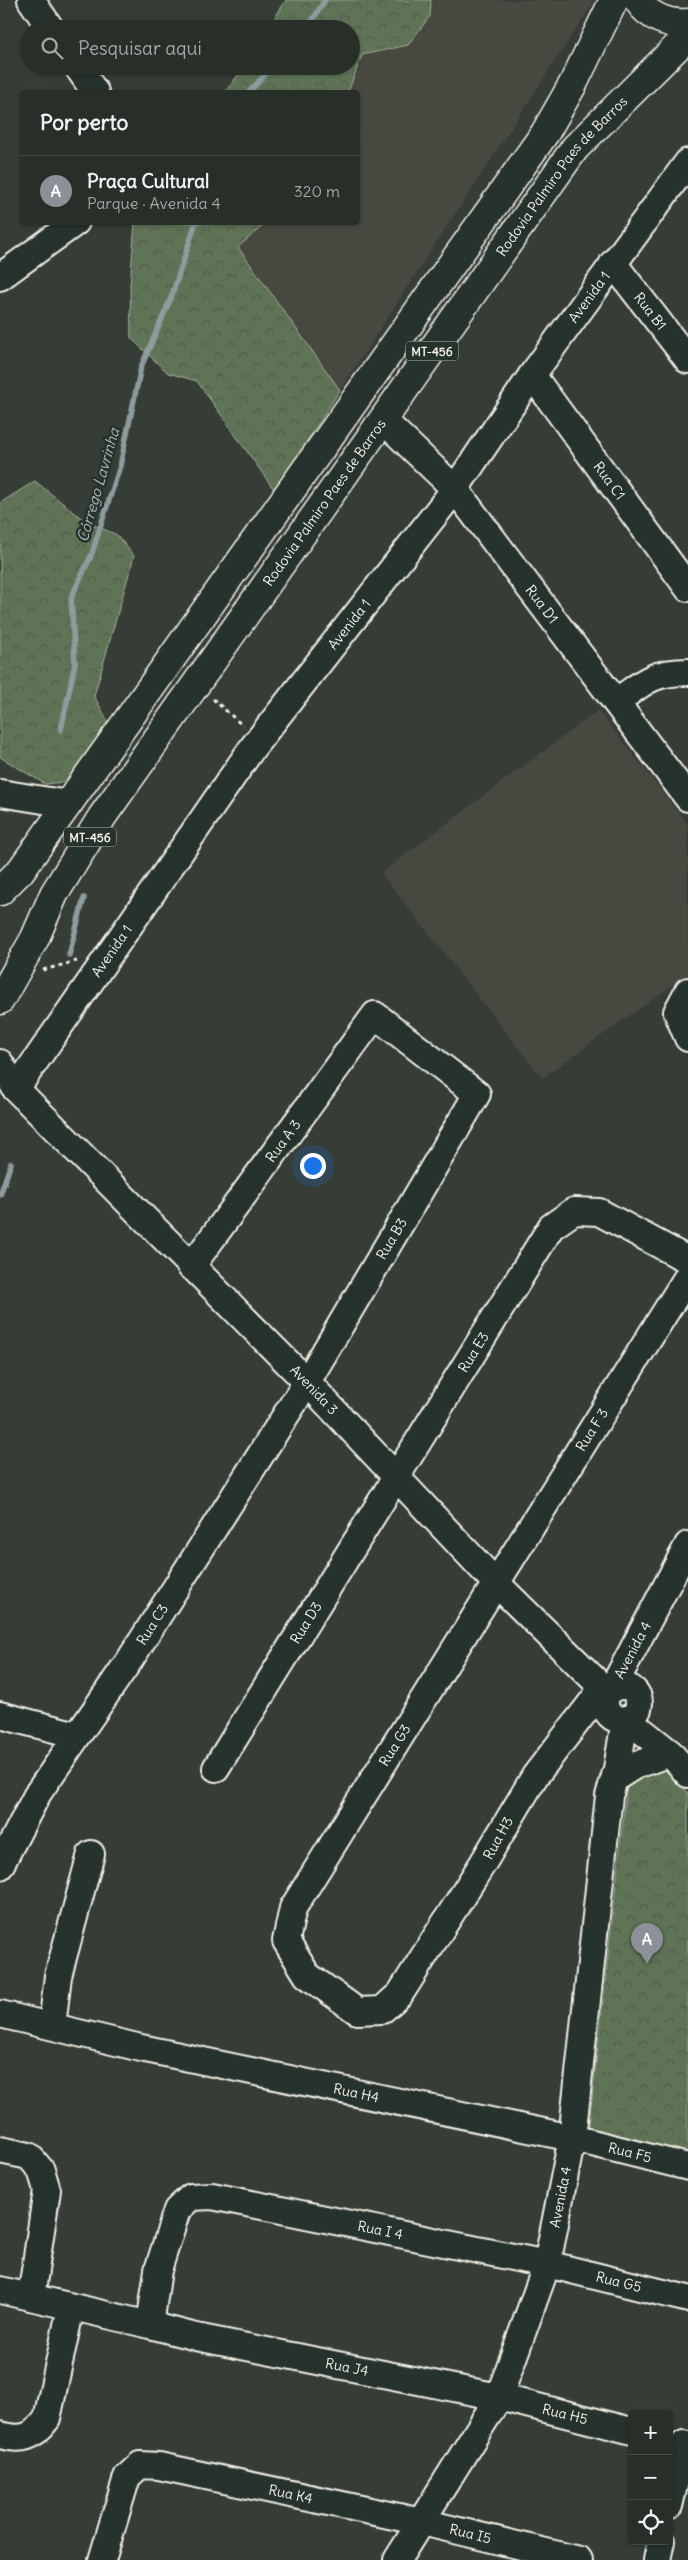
<!DOCTYPE html>
<html lang="pt">
<meta charset="utf-8">
<style>
:root{--surface:#282e28;--page:#343a34;--text:#f1f3f6;--muted:#a5a8a8;--line:#444a45;--accent:#8c9099}
body{margin:0;font-family:Delius,sans-serif;background:var(--page);color:var(--text)}
.controls{position:absolute;right:15px;bottom:15px;display:grid;overflow:hidden;border-radius:5px;box-shadow:0 1px 4px #0004}
.controls button{width:45px;height:45px;display:grid;place-items:center;padding:0;border:0;border-bottom:1px solid var(--line);background:var(--surface);color:var(--text);font:25px sans-serif}
.you{position:absolute;left:312px;top:1165px;width:18px;height:18px;margin:-12px;border:4px solid #fff;border-radius:50%;background:#1a73e8;box-shadow:0 0 0 8px #1a73e833}
.badge{display:grid;place-items:center;width:32px;height:32px;border-radius:50%;background:var(--accent);color:#fff;font-size:16px;font-weight:700}
.pin{position:absolute;translate:-50% -41px;filter:drop-shadow(0 1px 2px #0008)}
.pin::after{content:'';position:absolute;top:26px;width:18px;height:15px;background:inherit;clip-path:polygon(0 0,100% 0,50% 100%)}
.list{margin:0;padding:0;list-style:none}
h2{display:flex;justify-content:space-between;align-items:center;height:65px;margin:0;padding:0 20px;font-size:21px}
h2 small{font-size:16px;font-weight:400;color:var(--muted)}
.list li{display:grid;grid-template-columns:32px 1fr auto;gap:15px;align-items:center;box-sizing:border-box;height:70px;padding:0 20px;border-top:1px solid var(--line)}
.list b{display:block;font-size:19px;white-space:nowrap}
.list p{margin:0;font-size:16px;white-space:nowrap;color:var(--muted)}
.list em{font-size:16px;font-style:normal;color:var(--muted)}
.icon{flex:none;width:28px;height:28px;fill:none;stroke:currentColor;stroke-width:2;stroke-linecap:round;stroke-linejoin:round}
.map{position:relative;flex:none;width:688px;height:2560px;overflow:hidden}
.search{position:absolute;background:var(--surface);box-shadow:0 1px 4px #0004;left:20px;top:20px;width:340px;height:55px;display:flex;align-items:center;gap:12px;box-sizing:border-box;padding:0 18px;border-radius:28px;color:var(--muted);font-size:19px}
.panel{position:absolute;background:var(--surface);box-shadow:0 1px 4px #0004;left:20px;top:90px;width:340px;height:135px;border-radius:5px}
.map>svg:first-child{display:block}
.built{fill:#474941}
.forest{fill:url(#forest-crowns);stroke:#a9b29f}
.lines{fill:none;stroke-linecap:round;stroke-linejoin:round}
.stream{stroke:#8e9c9f;stroke-width:5.5}
.minor-casing{stroke:#f4f1e8;stroke-width:30}
.major-casing{stroke:#f4f1e8;stroke-width:31}
.path{stroke:#f4f1e8;stroke-width:3;stroke-dasharray:4 4;stroke-linecap:butt}
.minor{stroke:#26332d;stroke-width:26}
.major{stroke:#26332d;stroke-width:28}
.labels{text-anchor:middle;dominant-baseline:central;stroke-width:5;stroke-linejoin:round;paint-order:stroke}
.shield{fill:#26332d;stroke:#b6b8b0;stroke-width:1}
.shield-label{font-size:12px;font-weight:bold;fill:#f4f1e8}
.street-label{font-size:14px;fill:#f4f1e8;stroke:#26332d}
.water-label{font-size:15px;font-style:italic;fill:#b0b9b8;stroke:#26332d}
</style>
<div class="map">
<svg width="688" height="2560" viewBox="0 0 688 2560">
<defs>
<pattern id="forest-crowns" width="20" height="18" patternUnits="userSpaceOnUse" patternTransform="scale(1.25)"><rect width="20" height="18" fill="#5e7356"/><path d="M2 6a3 3 0 1 1 6 0M12 15a3 3 0 1 1 6 0" fill="none" stroke="#525b4d"/></pattern>
</defs>
<rect width="100%" height="100%" fill="#353d36"/>
<filter id="ink" filterUnits="userSpaceOnUse"><feTurbulence type="fractalNoise" baseFrequency=".02" numOctaves="2"/><feDisplacementMap in="SourceGraphic" scale="10" xChannelSelector="R" yChannelSelector="G"/><feConvolveMatrix kernelMatrix="1 2 1 2 8 2 1 2 1" color-interpolation-filters="sRGB"/></filter>
<g filter="url(#ink)">
<path class="built" d="M431,0h164l-255,390 -102,-143 28,-24 92,-1v-130h-10l14,-37 46,-10 22,-29z
M598,710l90,114v150l-146,104 -161,-205z"/>
<path class="forest" d="M286,0h145l-1,16 -22,29 -46,10 -14,37h-123l20,-26h106v-37h-83z
M135,223h131l-28,24 102,143 -65,101 -78,-110 -29,-8 -37,-35 -1,-53z
M35,481l50,40 32,14 17,21 -40,140 16,29 -38,56 -27,3 -45,-27v-254z
M664,1764l24,29v363l-100,-22 39,-350z"/>
<g class="lines">
<path class="stream" d="M307,29l18,-29
M249,92l24,-26
M61,730l14,-67 -4,-65 20,-42 29,-90 21,-99 30,-69 25,-76
M69,955l15,-57
M0,1195l11,-32"/>
<g class="minor-casing">
<g id="minor">
<path d="M31,0l20,29"/>
<path d="M77,66l18,26"/>
<path id="s1" d="M613,263l75,97"/>
<path d="M0,277l76,-55"/>
<path id="s2" d="M532,375l156,213"/>
<path id="s3" d="M383,420l72,69 233,309"/>
<path d="M616,702c28,-20 36,-30 72,-30"/>
<path d="M0,793l68,11"/>
<path d="M688,991l-11,21 11,26"/>
<path id="s4" d="M0,1063l16,26 291,293 188,200 113,111"/>
<path id="s5" d="M16,1089l237,-342 202,-258 77,-114 156,-213"/>
<circle cx="622" cy="1703" r="17"/>
<path id="s6" d="M603,1688l-68,88 -52,87 -83,131 -18,16 -25,1 -50,-36 -21,-34 7,-33 395,-632"/>
<path id="s7" d="M612,1689l76,-144"/>
<path d="M0,1715l77,20"/>
<path d="M627,1719l43,34 18,21"/>
<path id="s8" d="M216,1768l335,-541 23,-16 25,1 89,48"/>
<path d="M615,1778l19,-12 36,-13"/>
<path id="s9" d="M0,1866l38,-73 93,-135 176,-276 170,-288 -102,-79 -184,252"/>
<path id="s10" d="M0,2014l141,34 431,90 116,29"/>
<path d="M52,2026l6,-50 33,-122"/>
<path d="M0,2150l29,6 12,14 6,20 -16,107"/>
<path d="M0,2290l150,35"/>
<path id="s11" d="M632,2431l-133,-34 -303,-60 -46,-12 8,-55 19,-60 14,-13 21,-1 335,68 141,35"/>
<path d="M0,2435c22,6 33,3 47,-16l24,-112"/>
<path d="M669,2506l15,-62"/>
<path id="s12" d="M102,2560l25,-83 13,-12 19,1 263,56 157,38"/>
<path id="s13" d="M397,2560l102,-163 48,-133 25,-126 37,-342 8,-27 8,-49"/>
<path d="M657,2560l4,-19"/>
</g>
</g>
<g class="major-casing">
<g id="major">
<path d="M638,0c10,17 31,25 50,23"/>
<path d="M0,891l21,-21 47,-66 477,-671 28,-49 41,-84"/>
<path id="s14" d="M0,1000l35,-62 19,-44 48,-77 473,-669 113,-112"/>
</g>
</g>
<path class="path" d="M213,699l30,27
M43,970l34,-9"/>
<use href="#minor" class="minor"/>
<use href="#major" class="major"/>
</g>
</g>
<g class="labels">
<g class="shield">
<rect x="406" y="341.5" width="52" height="19" rx="4"/>
<rect x="64" y="827.5" width="52" height="19" rx="4"/>
</g>
<g class="shield-label">
<text x="432" y="351">MT-456</text>
<text x="90" y="837">MT-456</text>
</g>
<g class="street-label">
<text stroke="none"><textPath href="#s14" startOffset="999">Rodovia Palmiro Paes de Barros</textPath></text>
<text stroke="none"><textPath href="#s5" startOffset="978">Avenida 1</textPath></text>
<text stroke="none"><textPath href="#s1" startOffset="61">Rua B1</textPath></text>
<text stroke="none"><textPath href="#s2" startOffset="131">Rua C1</textPath></text>
<text stroke="none"><textPath href="#s14" startOffset="595">Rodovia Palmiro Paes de Barros</textPath></text>
<text stroke="none"><textPath href="#s3" startOffset="244">Rua D1</textPath></text>
<text stroke="none"><textPath href="#s5" startOffset="572">Avenida 1</textPath></text>
<text stroke="none"><textPath href="#s5" startOffset="168">Avenida 1</textPath></text>
<text transform="translate(283 1141) rotate(-54)">Rua A 3</text>
<text stroke="none"><textPath href="#s9" startOffset="740">Rua B3</textPath></text>
<text stroke="none"><textPath href="#s8" startOffset="489">Rua E3</textPath></text>
<text stroke="none"><textPath href="#s4" startOffset="454">Avenida 3</textPath></text>
<text stroke="none"><textPath href="#s6" startOffset="1116">Rua F 3</textPath></text>
<text stroke="none"><textPath href="#s8" startOffset="171">Rua D3</textPath></text>
<text stroke="none"><textPath href="#s9" startOffset="286">Rua C3</textPath></text>
<text stroke="none"><textPath href="#s7" startOffset="44">Avenida 4</textPath></text>
<text stroke="none"><textPath href="#s6" startOffset="744">Rua G3</textPath></text>
<text transform="translate(498 1838) rotate(-61)">Rua H3</text>
<text stroke="none"><textPath href="#s10" startOffset="365">Rua H4</textPath></text>
<text stroke="none"><textPath href="#s10" startOffset="645">Rua F5</textPath></text>
<text stroke="none"><textPath href="#s13" startOffset="402">Avenida 4</textPath></text>
<text stroke="none"><textPath href="#s11" startOffset="824">Rua I 4</textPath></text>
<text stroke="none"><textPath href="#s11" startOffset="1068">Rua G5</textPath></text>
<text transform="translate(347 2367) rotate(11)">Rua J4</text>
<text transform="translate(565 2414) rotate(14)">Rua H5</text>
<text stroke="none"><textPath href="#s12" startOffset="258">Rua K4</textPath></text>
<text stroke="none"><textPath href="#s12" startOffset="442">Rua I5</textPath></text>
</g>
<g class="water-label">
<text transform="translate(98 485) rotate(-74)">Córrego Lavrinha</text>
</g>
</g>
</svg>
<div class="controls">
<button>+</button>
<button>−</button>
<button><svg class="icon" aria-label="locate" viewBox="0 0 24 24"><circle cx="12" cy="12" r="6"/><path d="M12 2v4M12 18v4M2 12h4M18 12h4"/></svg></button>
</div>
<div class="you"></div>
<div class="pin badge" style="left:647px;top:1964px">A</div>
<div class="search"><svg class="icon" aria-label="search" viewBox="0 0 24 24"><circle cx="10" cy="10" r="6"/><path d="M15 15l6 6"/></svg>Pesquisar aqui</div>
<section class="panel">
<h2>Por perto<small></small></h2>
<ul class="list">
<li><span class="badge">A</span><div><b>Praça Cultural</b><p>Parque · Avenida 4</p></div><em>320 m</em></li>
</ul>
</section>
</div>
